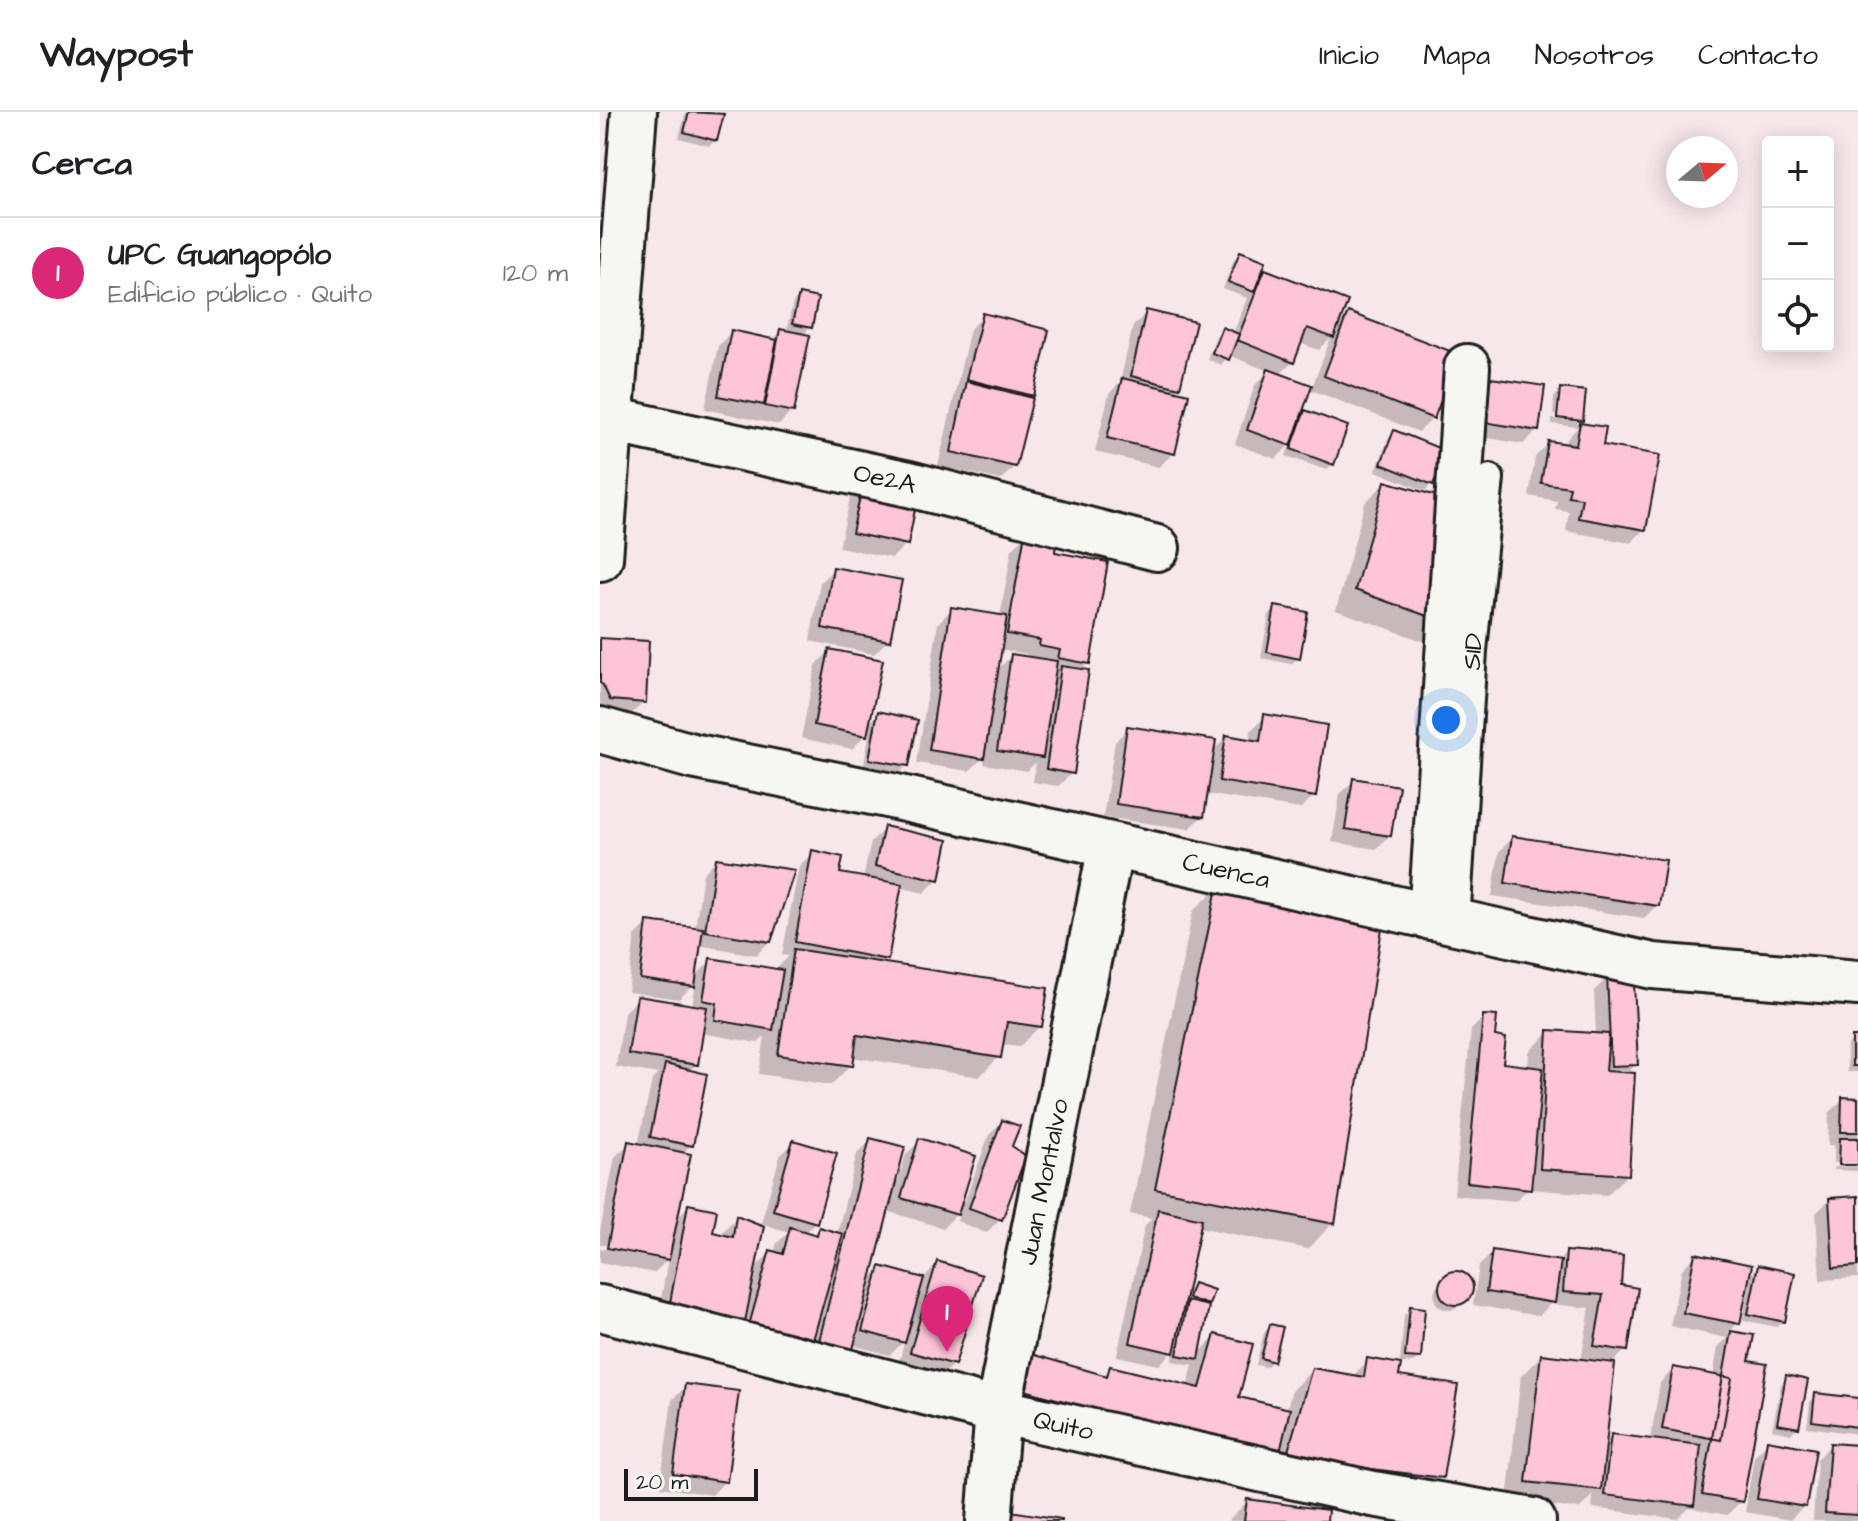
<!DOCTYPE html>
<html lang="es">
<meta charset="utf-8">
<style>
:root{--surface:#fff;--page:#f2f2f2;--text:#202124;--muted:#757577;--line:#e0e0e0;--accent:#db2777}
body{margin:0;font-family:"Architects Daughter",sans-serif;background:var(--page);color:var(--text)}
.controls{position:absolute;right:24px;top:24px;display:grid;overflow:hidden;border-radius:8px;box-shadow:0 4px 20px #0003}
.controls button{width:72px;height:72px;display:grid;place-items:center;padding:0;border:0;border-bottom:2px solid var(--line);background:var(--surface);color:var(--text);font:40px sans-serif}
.compass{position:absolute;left:1066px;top:24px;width:72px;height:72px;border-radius:50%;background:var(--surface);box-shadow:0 4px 20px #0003;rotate:71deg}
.scale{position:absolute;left:24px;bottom:20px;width:134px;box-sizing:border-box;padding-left:8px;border:4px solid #1c1c1c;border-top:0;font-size:22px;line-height:28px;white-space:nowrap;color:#1c1c1c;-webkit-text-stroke:6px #f6f6f2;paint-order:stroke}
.you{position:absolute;left:846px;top:608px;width:28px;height:28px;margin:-20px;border:6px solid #fff;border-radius:50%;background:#1a73e8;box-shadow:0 0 0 12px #1a73e833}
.badge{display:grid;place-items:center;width:52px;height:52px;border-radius:50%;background:var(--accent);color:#fff;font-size:26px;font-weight:700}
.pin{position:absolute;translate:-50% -66px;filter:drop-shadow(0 2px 4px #0008)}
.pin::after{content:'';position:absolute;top:42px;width:28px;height:24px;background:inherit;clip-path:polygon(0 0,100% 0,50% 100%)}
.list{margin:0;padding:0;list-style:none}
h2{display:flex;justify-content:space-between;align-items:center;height:104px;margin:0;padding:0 32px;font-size:34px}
h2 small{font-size:26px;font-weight:400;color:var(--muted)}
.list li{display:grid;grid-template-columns:52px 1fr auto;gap:24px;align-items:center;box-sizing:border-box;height:112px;padding:0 32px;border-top:2px solid var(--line)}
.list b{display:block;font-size:30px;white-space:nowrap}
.list p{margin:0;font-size:26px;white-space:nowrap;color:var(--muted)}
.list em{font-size:26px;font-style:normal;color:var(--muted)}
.icon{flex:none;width:44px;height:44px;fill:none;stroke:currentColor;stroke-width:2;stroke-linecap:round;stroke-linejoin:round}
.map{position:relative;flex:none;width:1258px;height:1409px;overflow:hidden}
header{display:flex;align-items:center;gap:48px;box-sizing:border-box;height:112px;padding:0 40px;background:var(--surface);border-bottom:2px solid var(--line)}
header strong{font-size:38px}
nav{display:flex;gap:44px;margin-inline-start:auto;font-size:28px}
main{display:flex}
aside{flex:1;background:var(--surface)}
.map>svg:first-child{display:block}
.shadow{fill:#0003;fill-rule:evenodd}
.building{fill:#fec4d7;stroke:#1c1c1c;stroke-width:2}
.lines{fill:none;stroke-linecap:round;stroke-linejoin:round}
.service-casing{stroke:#1c1c1c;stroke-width:32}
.minor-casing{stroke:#1c1c1c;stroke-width:50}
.service{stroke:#f6f6f2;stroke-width:26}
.minor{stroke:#f6f6f2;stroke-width:44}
.labels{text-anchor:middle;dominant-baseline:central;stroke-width:7;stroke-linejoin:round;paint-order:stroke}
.street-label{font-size:26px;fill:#1c1c1c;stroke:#f6f6f2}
</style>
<header>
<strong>Waypost</strong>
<nav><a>Inicio</a><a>Mapa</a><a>Nosotros</a><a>Contacto</a></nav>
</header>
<main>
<aside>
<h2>Cerca<small></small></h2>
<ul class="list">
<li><span class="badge">1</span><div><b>UPC Guangopólo</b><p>Edificio público · Quito</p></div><em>120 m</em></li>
</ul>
</aside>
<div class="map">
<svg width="1258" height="1409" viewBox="0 0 1258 1409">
<rect width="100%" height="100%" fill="#f8e7ea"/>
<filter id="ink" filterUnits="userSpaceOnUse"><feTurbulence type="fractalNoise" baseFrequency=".0125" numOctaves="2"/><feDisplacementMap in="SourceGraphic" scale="16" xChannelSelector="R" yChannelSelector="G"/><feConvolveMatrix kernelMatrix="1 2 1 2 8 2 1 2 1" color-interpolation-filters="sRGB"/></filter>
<g filter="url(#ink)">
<path class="shadow" d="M88,0h19l14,3 -5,25 -7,6 -30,-8 6,-23z
M641,141l16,26 8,-8 71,55 12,-12 85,104 -14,14 -110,-43 -11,30 8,-7 27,52 -7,6 -40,-14 4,-12 -14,15 -41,-15 20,-59 14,-14 -41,-16 -7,10 -14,-6 9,-23 6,-6 11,4 14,-36 -24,-9 11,-30zM731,226l-19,49 -33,-12 14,-13 6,-19 20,7z
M199,184l11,31 -8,9 -10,75 -13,14 -74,-16 13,-63 13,-14 40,9 9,-10 6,1 7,-29z
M547,200l32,75 -5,5 -1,61 -14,14 -64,-15 14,-58 11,-12 13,-56z
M384,203l48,80 -4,4 -13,67 -14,14 -63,-14 32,-137z
M961,279l20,29 -4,4 26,5 -2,18 43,82 -13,14 -65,-12 3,-20 -14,-2 2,-8 -28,-5 6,-39 14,-14 17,3 1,-7 11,-12 -26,-3v-5l26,3v-4l-25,-3 1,-18z
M871,280l66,39 -14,13 -59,-10z
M794,320l50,20 -13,32 -6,7 -49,-20 12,-32z
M785,371l57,139 -19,19 -87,-31 29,-107z
M263,373l43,59 -14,14 -53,-11 11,-48z
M426,423l27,19 35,109 -8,8 -8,102 -14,13 -25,-4 3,-20 -9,9 -43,-7 2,-9 -17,16 -52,-8 21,-140 14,-14 48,8 12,-68zM400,537l27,5 -1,4 -15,-2 -15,15z
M234,457l54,71 -14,14 -64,-13 10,-59z
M676,496l22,50 -7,6 -30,-6 8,-43z
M0,528l44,62 -14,13 -30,-1z
M229,539l39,74 11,-12 28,52 -6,7 -37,-7 6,-35 -18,19 -51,-11 15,-73z
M665,605l49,79 -14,13 -94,-15 -3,22 -14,13 -86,-12 12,-75 13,-14 84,24 14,-15 24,4 1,-11z
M753,669l37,54 -14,14 -44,-7 8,-48z
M285,716l53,51 -14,14 -25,-6 -12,72 -6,5 159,62 -20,20 -19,-2 -2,13 -20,20 -127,-20 -1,8 -20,20 -72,-11 6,-38 -7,7 -57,-10 -5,31 -8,8 3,73 -9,9 -6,65 12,-13 23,28 11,3 1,-6 14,-14 23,9 20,-70 14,-14 21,80 -11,11 9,3 7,-7 17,5 20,-80 14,-14 23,41 4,1 8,-28 14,-13 40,61 4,1 25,-68 13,-13 8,25 -10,72 -14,14 -29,-12 4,-11 -18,18 -56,-17 -18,69 12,-12 42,12 15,-17 15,101 -13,14 -42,-13 7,-25 -15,15 -38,-10 -2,11 -192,-40 10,-57 -14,14 -54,-11v-14l60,12v-4l-60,-12v-12l15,-75 14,-14 9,2 14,-65 6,-6 -42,-7 8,-55 14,-14 54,9 4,-24 -17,16 -51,-7 7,-56 13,-13 47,6 8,-55 13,-14 54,81 -14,14 -58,-10 -4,32 17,-16 63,10 15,-15 -7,-1 17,-89 14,-13 24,21 26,5 8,-37zM163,1112l26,8 -12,11 -3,10 -3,-1 -18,18z
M912,726l145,67 -13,13 -152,-22 7,-44z
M619,774l114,337 -25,26 -110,-22 -14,67 9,-9 14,19 -3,3 -6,47 18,-18 20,62 50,13 6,-21 20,-20 40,7 16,-17 73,117 -20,20 -419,-89 9,-31h91l9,-9 76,19 6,-22 -21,-4 2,-11 -15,15 -42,-9 28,-131 7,-7 -22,-4 63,-303z
M1007,866l29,86 -10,11 1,100 -20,20 -79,-6 -13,12 -61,-6 17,-165 13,-13 17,48 27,3 1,-16 20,-20 47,3 -2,-44z
M1253,927h5v33h-11v-27z
M1243,987l15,1v63h-24v-18h-6l1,-32z
M1234,1055h24v4l-25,-1z
M1258,1086v80l-38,2 -4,-67 14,-13z
M893,1140l64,11 9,-10 53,34 7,63 -13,12 -9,82 8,-8 38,5 10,-58 13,-14 40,8 5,-30 9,-9 -57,-12 12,-57 13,-13 43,67 -10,10 23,4 -4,25 -6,139 -14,14 -38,-7 -11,11 -86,-11 1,-13 -14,14 -72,-8 14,-125 20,-20 40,5 9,-53 -40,-4 -11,12 -66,-11 6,-39z
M1158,1155l25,54 -6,6 -34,-7 8,-45z
M851,1162h10l8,6 2,9 -4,9 -8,8 -8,4 -10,-2 -6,-6 -1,-10 2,-5z
M811,1196l8,49 -6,6h-13l4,-48z
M670,1215l2,34 -6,6 -10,-2 8,-32z
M1187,1266l10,49 -6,7 -19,-4 9,-46z
M86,1274l39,95 -13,14 -52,-8 12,-87z
M1216,1283l42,5v34l-51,-7 3,-25z
M1168,1330l36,64 -14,14 -45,-8 9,-56z
M1231,1333l27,2v74h-45l4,-62z
M648,1389l77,20h-97z"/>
<path class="building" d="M89,0l35,2 -7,27 -33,-9z
M640,139l26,10 -12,31 -26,-10z
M665,157l83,32 -14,37 -27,-10 -13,35 -57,-23z
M199,182l19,4 -6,30 -20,-4z
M546,198l50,12 -16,66 -49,-12z
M748,200l110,42 -24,65 -110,-43z
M383,201l66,17 -15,66 -68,-17z
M622,215l17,7 -10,26 -17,-7z
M180,217l30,6 -16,77 -29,-6z
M131,218l46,10 -13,65 -46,-9z
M668,257l44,16 -21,61 -44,-16z
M884,265l61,9 -6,45 -62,-10z
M522,266l67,16 -14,60 -68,-16z
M366,269l67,17 -17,69 -65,-15z
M960,276l26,3 -3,30 -26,-3z
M705,298l43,16 -14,39 -43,-16z
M980,311l26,4 -3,18 57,10 -14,75 -68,-12 4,-20 -14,-2 2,-9 -29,-4 7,-42 28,4z
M794,318l52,21 -13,34 -52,-21z
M785,369l66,19 -7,122 -89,-32z
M263,371l55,11 -10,51 -56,-12z
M425,421l32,6 -2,13 53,10 -18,102 -32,-6 2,-8 -21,-4 1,-6 -33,-6z
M233,455l69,13 -12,61 -68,-13z
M675,494l33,6 -8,47 -33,-7z
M351,495l56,9 -23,143 -55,-9z
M0,526l49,3 -3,62 -36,-3 -7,-15 -3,-2z
M229,537l54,11 -16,76 -53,-11z
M411,542l46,7 -14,97 -46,-7z
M461,554l28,4 -15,104 -28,-5z
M278,599l40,9 -9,46 -40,-7z
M664,602l63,11 -11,72 -97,-16 7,-46 34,6z
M527,614l89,14 -12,77 -88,-13z
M753,666l46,8 -8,50 -46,-7z
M284,714l64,14 -8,40 -65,-14z
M912,724l154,24 -7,46 -154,-23z
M212,738l31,7 -3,16 62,11 -14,76 -93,-18z
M116,746l79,12 -24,72 -66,-11z
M618,771l165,39 -48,302 -180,-35z
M47,809l56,7 -8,59 -55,-8z
M194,837l254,39 -6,39 -35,-5 -6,36 -144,-23 -4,31 -75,-11z
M110,846l73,12 -10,60 -58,-10 2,-17 -14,-3z
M1007,863l27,8 4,82 -27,1z
M37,884l70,11 -9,58 -70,-11z
M883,903l14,1 -2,20 11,2 -3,25 40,5 -12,121 -64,-7z
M948,918l61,4 -3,37 29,2 -6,102 -89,-6z
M1252,925h6v29h-6z
M65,952l42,10 -14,72 -43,-9z
M1242,985l16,1v34h-17z
M402,1008l18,6 -8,20 14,10 -24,64 -33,-12z
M270,1026l35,9 -54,210 -34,-8z
M319,1026l57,18 -18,59 -57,-17z
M1240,1026h18v27h-19z
M193,1028l44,13 -20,70 -44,-13z
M28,1029l63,13 -22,106 -62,-12z
M1258,1084v70l-25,2 -4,-70z
M88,1092l29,6 -4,22 20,5 3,-22 28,11 -19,96 -75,-19z
M558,1097l44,10 -28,134 -44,-10z
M190,1115l27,8 2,-8 24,7 -32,113 -63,-18 22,-79 13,4z
M892,1138l69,11 -6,42 -69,-11z
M966,1139l57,5 -2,29 17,3 -10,63 -34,-5 9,-51 -40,-3z
M1095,1141l57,12 -12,59 -57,-11z
M337,1149l45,14 -27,90 -45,-13z
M1158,1153l37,8 -10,49 -37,-8z
M280,1154l44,12 -19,65 -43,-12z
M839 1176a17 17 0 1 1 34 0a17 17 0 1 1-34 0Z
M593,1171l21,7 -5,15 -21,-7z
M587,1189l22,5 -10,53 -22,-4z
M810,1194l15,2 -4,50 -16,-1z
M670,1212l13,3 -9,35 -13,-4z
M1131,1219l23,4 -5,26 18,3 -24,138 -41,-7z
M615,1222l38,10 -14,53 51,12 -12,52 -257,-72 10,-35 76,22 3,-10 90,22z
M941,1242l74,9 -14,127 -75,-8z
M767,1246l34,6 -2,12 59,9 -15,93 -157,-20 26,-90 52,9z
M1073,1255l59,11 -11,62 -59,-11z
M1186,1263l22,5 -9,48 -22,-4z
M85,1272l54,7 -12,91 -54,-8z
M1215,1281l43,5v29l-46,-6z
M1011,1322l90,11 -7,61 -90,-11z
M1167,1328l49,9 -10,58 -49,-8z
M1230,1331l28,2v70l-33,-2z
M647,1387l81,11 -1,11h-83z
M404,1398l58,9v2h-60z"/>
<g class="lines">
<g class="service-casing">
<g id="service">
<path id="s1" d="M856,811l17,-272 17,-173"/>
</g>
</g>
<g class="minor-casing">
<g id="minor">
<path id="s2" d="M11,308l298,64 248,64"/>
<path d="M0,446l34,-446"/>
<path id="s3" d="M0,618l92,26 195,39 766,171 205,17"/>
<path d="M831,805l36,-550"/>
<path id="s4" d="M0,1196l398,103 375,83 160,27"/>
<path id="s5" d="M389,1409l9,-110 113,-565"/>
</g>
</g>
<use href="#service" class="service"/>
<use href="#minor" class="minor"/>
</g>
</g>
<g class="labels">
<g class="street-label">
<text stroke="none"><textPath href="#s2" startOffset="280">Oe2A</textPath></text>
<text stroke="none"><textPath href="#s1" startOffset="272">S1D</textPath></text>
<text stroke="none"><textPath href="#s3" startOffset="642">Cuenca</textPath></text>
<text stroke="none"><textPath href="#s5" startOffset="344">Juan Montalvo</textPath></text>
<text stroke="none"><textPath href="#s4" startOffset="478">Quito</textPath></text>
</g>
</g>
</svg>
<div class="controls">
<button>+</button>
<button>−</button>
<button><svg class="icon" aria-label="locate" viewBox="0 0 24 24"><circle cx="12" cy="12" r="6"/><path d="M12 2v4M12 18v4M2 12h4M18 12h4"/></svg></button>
</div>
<svg class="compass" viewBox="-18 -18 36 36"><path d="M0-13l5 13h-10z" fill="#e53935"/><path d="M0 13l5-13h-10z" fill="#757577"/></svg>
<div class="scale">20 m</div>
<div class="you"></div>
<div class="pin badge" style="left:347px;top:1240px">1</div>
</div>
</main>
